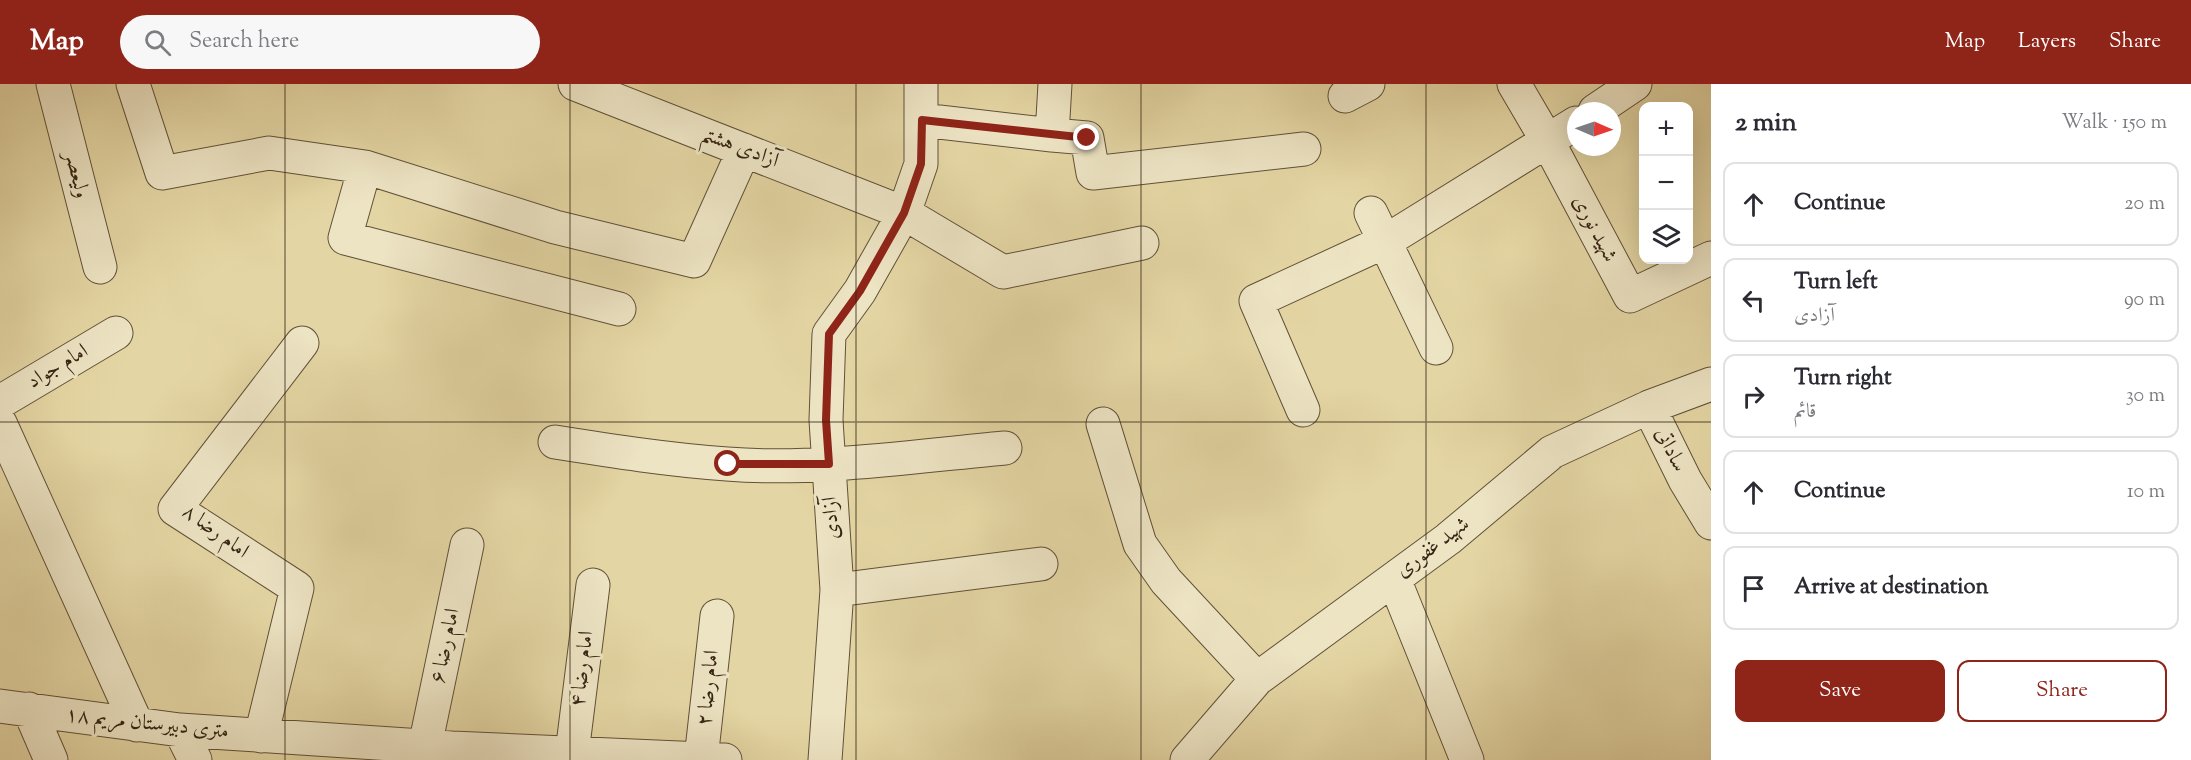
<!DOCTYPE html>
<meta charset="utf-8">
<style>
:root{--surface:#fff;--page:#f7f7f7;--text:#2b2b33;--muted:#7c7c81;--line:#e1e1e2;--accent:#8f2418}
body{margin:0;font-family:"Sorts Mill Goudy",Amiri,serif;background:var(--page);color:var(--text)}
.controls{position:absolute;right:18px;top:18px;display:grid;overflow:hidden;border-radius:12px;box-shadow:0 6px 24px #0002}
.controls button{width:54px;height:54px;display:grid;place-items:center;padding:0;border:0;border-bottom:2px solid var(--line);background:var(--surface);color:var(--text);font:30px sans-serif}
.compass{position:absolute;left:1567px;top:18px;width:54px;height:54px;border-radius:50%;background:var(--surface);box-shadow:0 6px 24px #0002;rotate:92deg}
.stop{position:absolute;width:18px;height:18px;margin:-14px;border:4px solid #8f2418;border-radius:50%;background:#fff}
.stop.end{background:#8f2418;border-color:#fff;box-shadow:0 2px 6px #0008}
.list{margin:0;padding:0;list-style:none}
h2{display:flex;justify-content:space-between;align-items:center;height:78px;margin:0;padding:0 24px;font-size:26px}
h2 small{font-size:20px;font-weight:400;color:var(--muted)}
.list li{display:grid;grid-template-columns:39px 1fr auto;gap:18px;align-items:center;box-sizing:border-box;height:84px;margin:0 12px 12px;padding:0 12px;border:2px solid var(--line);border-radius:12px}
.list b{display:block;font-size:22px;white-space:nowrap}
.list p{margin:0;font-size:20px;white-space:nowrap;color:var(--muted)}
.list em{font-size:20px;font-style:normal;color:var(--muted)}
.actions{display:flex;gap:12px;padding:18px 24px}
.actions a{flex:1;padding:14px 0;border:2px solid var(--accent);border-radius:12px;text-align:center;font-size:21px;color:var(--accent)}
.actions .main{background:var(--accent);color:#fff}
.icon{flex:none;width:33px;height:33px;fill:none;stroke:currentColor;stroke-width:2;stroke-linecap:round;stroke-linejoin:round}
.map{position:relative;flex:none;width:1711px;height:676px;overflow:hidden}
header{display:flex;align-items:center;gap:36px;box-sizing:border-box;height:84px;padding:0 30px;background:var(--accent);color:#fff}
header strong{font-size:28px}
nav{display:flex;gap:33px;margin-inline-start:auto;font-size:21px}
.search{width:420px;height:54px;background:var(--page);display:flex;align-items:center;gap:15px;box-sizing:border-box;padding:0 21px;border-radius:33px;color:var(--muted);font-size:22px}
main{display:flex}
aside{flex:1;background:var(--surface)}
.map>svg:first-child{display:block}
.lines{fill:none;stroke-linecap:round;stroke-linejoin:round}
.minor-casing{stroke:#615138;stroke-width:35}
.minor{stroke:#ede4c4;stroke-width:33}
.route{stroke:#8f2418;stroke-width:8}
.grid{fill:none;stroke:#352514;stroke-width:1.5;stroke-opacity:0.55}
.labels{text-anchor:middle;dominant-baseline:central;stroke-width:6;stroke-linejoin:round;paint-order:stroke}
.street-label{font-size:21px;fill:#352514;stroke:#ede4c4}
</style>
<header>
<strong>Map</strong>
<div class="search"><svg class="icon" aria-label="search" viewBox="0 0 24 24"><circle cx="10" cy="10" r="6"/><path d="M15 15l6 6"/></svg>Search here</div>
<nav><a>Map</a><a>Layers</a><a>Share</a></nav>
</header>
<main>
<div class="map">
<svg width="1711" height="676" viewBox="0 0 1711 676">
<rect width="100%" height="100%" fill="#e4d6a4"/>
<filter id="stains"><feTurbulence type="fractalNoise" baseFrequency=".00333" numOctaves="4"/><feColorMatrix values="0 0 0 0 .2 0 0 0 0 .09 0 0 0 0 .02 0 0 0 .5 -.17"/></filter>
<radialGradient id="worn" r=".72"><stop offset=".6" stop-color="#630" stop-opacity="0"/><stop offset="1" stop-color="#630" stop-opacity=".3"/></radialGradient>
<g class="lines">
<g class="minor-casing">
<path id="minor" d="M53,0l47,183
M133,0l29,89 107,-20 96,14 190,60 139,34 50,-111
M575,0l329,129 99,59 139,-29
M1514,0l34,58 82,154 81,-38
M1345,12l23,-12
M1595,27l40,-27
M922,36l130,15 3,-51
M1052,51l35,3 6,35 211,-24
M365,83l-20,71 274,71
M1371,129l65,135
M0,318l116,-69
M1649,323l36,73 26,43
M1303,326l-47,-109 130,-60 190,-118
M0,339l137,302
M1103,340l37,120 26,37 91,98
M555,358c57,9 114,18 172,22 91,7 188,-8 278,-16
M1394,495l73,181
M837,506l204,-26
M0,622l180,24 272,18 273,12
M29,625l22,51
M180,646l15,30
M261,652l36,-148 -122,-79 127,-166
M425,662l42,-201
M572,669l21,-168
M701,675l16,-143
M825,676l12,-170 -11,-170 3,-86 31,-43 44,-78 17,-49v-80
M1187,676l70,-81 191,-140 104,-87 97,-45 62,-23"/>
</g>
<use href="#minor" class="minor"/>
</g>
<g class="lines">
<path class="route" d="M728,380h101l-3,-44 3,-86 31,-43 44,-78 17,-49 1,-44 165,18"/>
</g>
<path class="grid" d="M285,0v676M570,0v676M856,0v676M1141,0v676M1426,0v676M0,338h1711"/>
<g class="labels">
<g class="street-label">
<text transform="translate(740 64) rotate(21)">آزادی هشتم</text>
<text transform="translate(76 91) rotate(76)">ولیعصر</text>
<text transform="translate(1594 145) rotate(62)">شهید نوری</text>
<text transform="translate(58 283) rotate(-31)">امام جواد</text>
<text transform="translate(1670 366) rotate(64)">ساداتی</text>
<text transform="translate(832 434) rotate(-94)">آزادی</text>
<text transform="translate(215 448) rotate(36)">امام رضا ۸</text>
<text transform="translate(1433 464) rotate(-37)">شهید غفوری</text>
<text transform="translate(446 562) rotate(-78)">امام رضا ۶</text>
<text transform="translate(583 585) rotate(-83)">امام رضا ۴</text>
<text transform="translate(709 604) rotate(-84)">امام رضا ۲</text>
<text transform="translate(147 640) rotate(6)">۱۸ متری دبیرستان مریم</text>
</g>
</g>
<rect width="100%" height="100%" filter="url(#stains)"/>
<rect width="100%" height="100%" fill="url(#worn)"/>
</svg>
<div class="controls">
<button>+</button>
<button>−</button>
<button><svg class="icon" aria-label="layers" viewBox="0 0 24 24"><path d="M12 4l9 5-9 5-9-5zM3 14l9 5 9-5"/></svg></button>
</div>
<svg class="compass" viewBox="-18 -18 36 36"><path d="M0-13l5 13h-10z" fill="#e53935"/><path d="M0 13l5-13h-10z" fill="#7c7c81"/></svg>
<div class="stop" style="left:728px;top:380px"></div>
<div class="stop end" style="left:1087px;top:54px"></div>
</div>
<aside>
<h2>2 min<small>Walk · 150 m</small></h2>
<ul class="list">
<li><svg class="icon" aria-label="ahead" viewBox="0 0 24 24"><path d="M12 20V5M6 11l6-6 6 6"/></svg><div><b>Continue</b></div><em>20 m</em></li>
<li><svg class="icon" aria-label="left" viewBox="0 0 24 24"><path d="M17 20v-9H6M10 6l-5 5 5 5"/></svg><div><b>Turn left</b><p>آزادی</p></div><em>90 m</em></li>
<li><svg class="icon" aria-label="right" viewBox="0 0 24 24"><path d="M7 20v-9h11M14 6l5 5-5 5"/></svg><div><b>Turn right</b><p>قائم</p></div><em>30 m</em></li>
<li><svg class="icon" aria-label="ahead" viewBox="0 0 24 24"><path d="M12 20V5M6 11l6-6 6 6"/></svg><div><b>Continue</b></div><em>10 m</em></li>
<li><svg class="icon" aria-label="arrive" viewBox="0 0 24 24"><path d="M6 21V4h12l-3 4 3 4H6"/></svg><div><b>Arrive at destination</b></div></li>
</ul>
<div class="actions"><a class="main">Save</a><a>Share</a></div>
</aside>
</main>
